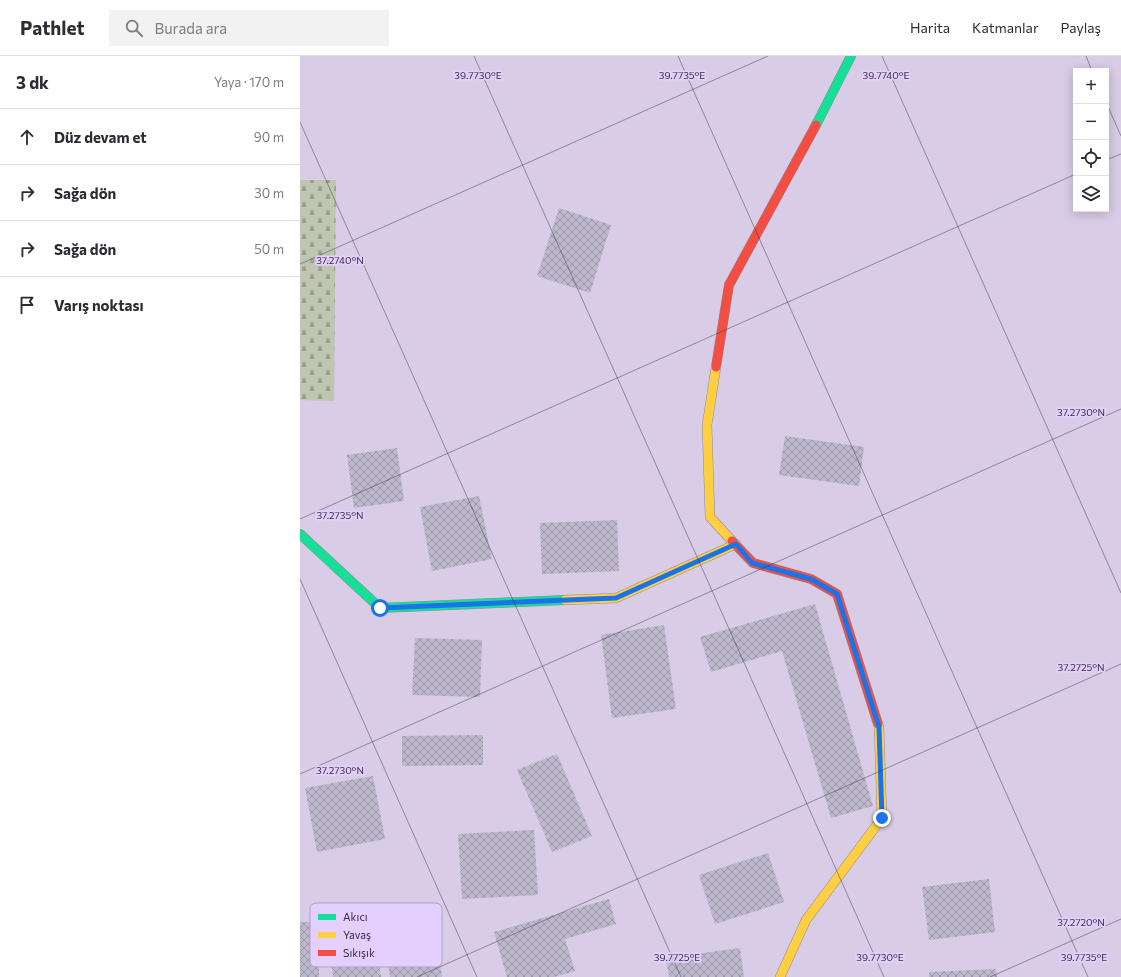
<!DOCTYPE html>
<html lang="tr">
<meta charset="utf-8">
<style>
:root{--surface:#fff;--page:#f2f2f3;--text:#2b2b33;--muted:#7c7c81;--line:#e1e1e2}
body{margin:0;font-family:Commissioner,sans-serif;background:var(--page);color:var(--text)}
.controls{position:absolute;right:12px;top:12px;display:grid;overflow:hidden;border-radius:0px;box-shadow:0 2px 10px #0003}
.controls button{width:36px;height:36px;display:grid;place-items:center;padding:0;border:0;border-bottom:1px solid var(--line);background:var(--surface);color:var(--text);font:20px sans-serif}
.stop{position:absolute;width:12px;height:12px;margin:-9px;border:3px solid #1a73e8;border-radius:50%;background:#fff}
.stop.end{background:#1a73e8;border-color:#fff;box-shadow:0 1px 4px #0008}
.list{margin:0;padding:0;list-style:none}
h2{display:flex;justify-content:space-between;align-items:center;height:52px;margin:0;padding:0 16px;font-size:17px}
h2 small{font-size:13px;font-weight:400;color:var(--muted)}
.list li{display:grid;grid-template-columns:26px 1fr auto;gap:12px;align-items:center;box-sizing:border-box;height:56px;padding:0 16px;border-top:1px solid var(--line)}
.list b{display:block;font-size:15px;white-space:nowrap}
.list em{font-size:13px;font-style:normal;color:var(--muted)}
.icon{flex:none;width:22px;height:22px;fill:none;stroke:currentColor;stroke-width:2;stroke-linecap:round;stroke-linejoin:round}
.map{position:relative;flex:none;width:821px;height:921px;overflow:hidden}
header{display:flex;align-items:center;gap:24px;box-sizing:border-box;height:56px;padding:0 20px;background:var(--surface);border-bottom:1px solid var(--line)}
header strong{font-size:19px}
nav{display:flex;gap:22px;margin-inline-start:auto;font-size:14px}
.search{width:280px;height:36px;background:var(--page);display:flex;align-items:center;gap:10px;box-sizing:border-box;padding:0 14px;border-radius:0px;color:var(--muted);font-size:15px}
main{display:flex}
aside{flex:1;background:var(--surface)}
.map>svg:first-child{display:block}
.cemetery{fill:url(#cemetery-stones)}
.building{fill:url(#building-cross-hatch)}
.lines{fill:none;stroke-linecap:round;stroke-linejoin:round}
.fast-casing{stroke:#91889b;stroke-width:10}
.slow-casing{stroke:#91889b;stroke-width:10}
.jam-casing{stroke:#91889b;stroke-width:10}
.fast{stroke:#16e098;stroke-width:9}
.slow{stroke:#ffcf43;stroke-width:9}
.jam{stroke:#f24e42;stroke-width:9}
.route{stroke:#1a73e8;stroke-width:5}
.ticks{fill:none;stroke:#362e40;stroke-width:1;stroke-opacity:0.45}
.key{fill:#e4cfff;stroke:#b09fc6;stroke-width:1}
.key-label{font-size:11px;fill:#362e40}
.ticks-label{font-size:10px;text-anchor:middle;fill:#362e40;stroke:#e4cfff;stroke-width:3.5;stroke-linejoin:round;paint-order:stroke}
</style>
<header>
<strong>Pathlet</strong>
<div class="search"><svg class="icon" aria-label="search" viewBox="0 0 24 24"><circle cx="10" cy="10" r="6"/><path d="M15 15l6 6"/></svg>Burada ara</div>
<nav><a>Harita</a><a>Katmanlar</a><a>Paylaş</a></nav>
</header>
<main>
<aside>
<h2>3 dk<small>Yaya · 170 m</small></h2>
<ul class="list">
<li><svg class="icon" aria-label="ahead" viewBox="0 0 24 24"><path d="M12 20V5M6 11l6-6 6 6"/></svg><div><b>Düz devam et</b></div><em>90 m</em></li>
<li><svg class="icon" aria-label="right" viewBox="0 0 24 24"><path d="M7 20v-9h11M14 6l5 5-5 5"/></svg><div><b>Sağa dön</b></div><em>30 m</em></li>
<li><svg class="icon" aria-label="right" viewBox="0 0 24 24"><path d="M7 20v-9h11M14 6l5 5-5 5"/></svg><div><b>Sağa dön</b></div><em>50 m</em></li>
<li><svg class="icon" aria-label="arrive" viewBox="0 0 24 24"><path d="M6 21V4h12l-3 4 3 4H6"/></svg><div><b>Varış noktası</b></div></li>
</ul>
</aside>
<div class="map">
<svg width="821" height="921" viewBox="0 0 821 921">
<defs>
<pattern id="cemetery-stones" width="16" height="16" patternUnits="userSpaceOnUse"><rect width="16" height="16" fill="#bec5b0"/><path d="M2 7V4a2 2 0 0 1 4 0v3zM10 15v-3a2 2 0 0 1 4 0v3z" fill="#9ba091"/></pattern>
<pattern id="building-cross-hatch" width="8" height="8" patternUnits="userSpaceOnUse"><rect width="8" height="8" fill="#beb8cd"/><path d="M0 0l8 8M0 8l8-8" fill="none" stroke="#9b96a8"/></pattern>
</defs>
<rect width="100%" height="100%" fill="#d8cce6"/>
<path class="cemetery" d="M0,124h36l-2,221 -34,-1z"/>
<path class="building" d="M259,152l52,17 -21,68 -53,-17z
M485,380l79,11 -5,39 -80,-11z
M97,392l7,53 -50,7 -7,-53z
M179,440l13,63 -60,12 -12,-64z
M317,464l2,51 -77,3 -2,-51z
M515,548l58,202 -42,12 -49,-167 -71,21 -11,-35z
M364,569l12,84 -64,9 -11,-83z
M115,582l67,2 -2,57 -68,-2z
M183,679v30l-81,1v-30z
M257,698l35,82 -40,16 -35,-82z
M73,720l12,63 -68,13 -12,-64z
M234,774l4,65 -76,4 -4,-65z
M468,797l16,49 -69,22 -16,-49z
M689,823l6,53 -66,8 -7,-53z
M309,843l7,25 -51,15 10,32 -21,6h-47l-13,-45z
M0,866h19v55h-19z
M136,877l6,44h-52l-5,-38z
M76,880l5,41h-48l-4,-35z
M440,892l4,29h-75l-3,-19z
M696,913l1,8h-68v-5z"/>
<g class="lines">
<g class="fast-casing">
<path id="fast" d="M516,69l35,-69
M0,478l80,74 185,-8"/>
</g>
<g class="slow-casing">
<path id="slow" d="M416,311l-9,58 3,92 22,24
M265,544l51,-2 120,-54
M480,921l26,-57 76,-102 -3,-91 -1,-3"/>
</g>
<g class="jam-casing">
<path id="jam" d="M416,311l13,-82 87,-160
M432,485l21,22 58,16 26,15 41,130"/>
</g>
<use href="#fast" class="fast"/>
<use href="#slow" class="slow"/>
<use href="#jam" class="jam"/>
</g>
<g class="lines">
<path class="route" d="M80,552l236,-10 120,-54 16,19 59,16 26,15 42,133 3,91"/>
</g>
<path class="ticks" d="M174,0l410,921M378,0l410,921M582,0l239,537M786,0l6,15M806,46l15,34M0,66l381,855M806,104l15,-6M0,208l468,-208M0,463l776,-345M0,523l177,398M0,718l821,-365M117,921l704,-313M690,921l131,-58"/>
<rect x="10" y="847" width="132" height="64" rx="6" class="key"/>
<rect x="18" y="858" width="18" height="6" fill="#16e098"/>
<rect x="18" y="876" width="18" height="6" fill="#ffcf43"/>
<rect x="18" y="894" width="18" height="6" fill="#f24e42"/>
<g class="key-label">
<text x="43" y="865">Akıcı</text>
<text x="43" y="883">Yavaş</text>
<text x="43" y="901">Sıkışık</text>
</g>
<g class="ticks-label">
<text x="382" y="23">39.7735°E</text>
<text x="178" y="23">39.7730°E</text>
<text x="586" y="23">39.7740°E</text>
<text x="40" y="208">37.2740°N</text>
<text x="781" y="360">37.2730°N</text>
<text x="40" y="463">37.2735°N</text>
<text x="781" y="615">37.2725°N</text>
<text x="40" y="718">37.2730°N</text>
<text x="781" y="870">37.2720°N</text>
<text x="377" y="905">39.7725°E</text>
<text x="580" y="905">39.7730°E</text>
<text x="784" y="905">39.7735°E</text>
</g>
</svg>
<div class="controls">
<button>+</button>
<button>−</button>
<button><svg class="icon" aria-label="locate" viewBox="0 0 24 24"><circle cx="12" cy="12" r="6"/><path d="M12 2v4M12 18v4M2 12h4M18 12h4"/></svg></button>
<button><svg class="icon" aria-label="layers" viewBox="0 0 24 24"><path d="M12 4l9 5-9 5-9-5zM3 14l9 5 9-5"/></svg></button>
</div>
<div class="stop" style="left:80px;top:552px"></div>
<div class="stop end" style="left:582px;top:762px"></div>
</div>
</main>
